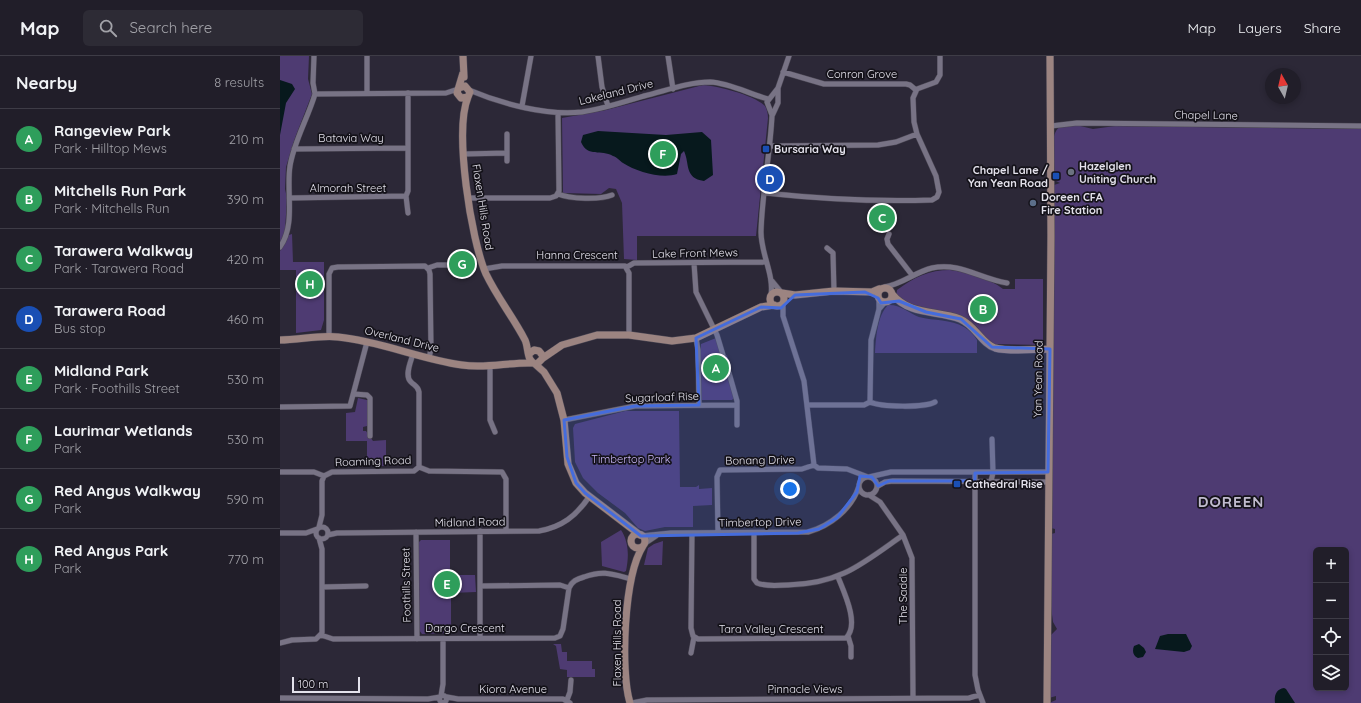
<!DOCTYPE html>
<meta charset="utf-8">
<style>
:root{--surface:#211e29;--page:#2d2b35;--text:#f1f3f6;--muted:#a2a2a8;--line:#3e3c46;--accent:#b45309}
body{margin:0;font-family:Quicksand,sans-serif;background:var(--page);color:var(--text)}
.controls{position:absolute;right:12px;bottom:12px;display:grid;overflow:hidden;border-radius:6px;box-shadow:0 2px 6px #0003}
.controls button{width:36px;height:36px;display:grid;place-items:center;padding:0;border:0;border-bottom:1px solid var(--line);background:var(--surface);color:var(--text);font:20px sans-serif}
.compass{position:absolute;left:985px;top:12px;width:36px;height:36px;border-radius:50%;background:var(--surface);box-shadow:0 2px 6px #0003;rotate:352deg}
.scale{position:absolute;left:12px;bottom:10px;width:68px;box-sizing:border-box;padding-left:4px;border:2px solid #e4e2ec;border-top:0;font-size:11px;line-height:14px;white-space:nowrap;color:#e4e2ec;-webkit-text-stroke:3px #141219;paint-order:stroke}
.you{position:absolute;left:510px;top:433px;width:14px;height:14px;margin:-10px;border:3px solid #fff;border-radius:50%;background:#1a73e8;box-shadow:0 0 0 6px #1a73e833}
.badge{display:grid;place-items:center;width:26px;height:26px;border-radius:50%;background:var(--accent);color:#fff;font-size:13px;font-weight:700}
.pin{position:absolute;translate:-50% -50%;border:2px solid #fff;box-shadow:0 1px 4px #0006}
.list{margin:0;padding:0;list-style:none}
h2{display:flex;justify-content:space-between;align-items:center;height:52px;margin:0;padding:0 16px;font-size:17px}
h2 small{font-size:13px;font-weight:400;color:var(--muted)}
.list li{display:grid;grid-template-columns:26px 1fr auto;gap:12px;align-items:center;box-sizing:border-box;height:60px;padding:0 16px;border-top:1px solid var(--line)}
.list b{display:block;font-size:15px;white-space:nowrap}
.list p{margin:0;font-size:13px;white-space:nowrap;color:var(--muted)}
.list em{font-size:13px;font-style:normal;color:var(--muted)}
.icon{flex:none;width:22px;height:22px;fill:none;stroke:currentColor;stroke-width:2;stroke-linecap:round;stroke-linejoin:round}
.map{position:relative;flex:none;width:1081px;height:647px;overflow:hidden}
header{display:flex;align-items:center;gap:24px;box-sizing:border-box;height:56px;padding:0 20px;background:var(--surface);border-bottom:1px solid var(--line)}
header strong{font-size:19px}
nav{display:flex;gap:22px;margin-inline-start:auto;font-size:14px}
.search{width:280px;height:36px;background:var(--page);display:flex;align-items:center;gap:10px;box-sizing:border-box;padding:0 14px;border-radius:6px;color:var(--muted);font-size:15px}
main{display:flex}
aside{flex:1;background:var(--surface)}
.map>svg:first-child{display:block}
.green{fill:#4e3b72;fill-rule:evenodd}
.water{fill:#07191d}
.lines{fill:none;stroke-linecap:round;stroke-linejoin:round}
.street-casing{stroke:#4b4754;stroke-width:6}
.secondary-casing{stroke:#4b4754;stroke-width:8}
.street{stroke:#787385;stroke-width:5}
.secondary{stroke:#9c8481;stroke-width:7}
.marked{fill:#456cdc;fill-opacity:0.2;stroke:#456cdc;stroke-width:3;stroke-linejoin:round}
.transit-dot{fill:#1a4fb4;stroke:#141219;stroke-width:1.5}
.worship-dot{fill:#6b7280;stroke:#141219;stroke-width:1.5}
.service-dot{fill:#5c6f8a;stroke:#141219;stroke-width:1.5}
.labels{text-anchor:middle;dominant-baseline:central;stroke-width:3.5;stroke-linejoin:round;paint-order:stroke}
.street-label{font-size:11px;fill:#e4e2ec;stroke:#141219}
.poi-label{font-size:11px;font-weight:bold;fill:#e4e2ec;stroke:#141219;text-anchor:start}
.park-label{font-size:11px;fill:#c8b5f6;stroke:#141219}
.district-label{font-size:15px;font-weight:bold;letter-spacing:1px;fill:#c0bbce;stroke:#141219}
</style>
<header>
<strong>Map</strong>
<div class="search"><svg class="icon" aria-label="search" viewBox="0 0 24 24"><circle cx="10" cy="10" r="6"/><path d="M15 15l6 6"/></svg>Search here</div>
<nav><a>Map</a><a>Layers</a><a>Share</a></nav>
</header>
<main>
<aside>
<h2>Nearby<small>8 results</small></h2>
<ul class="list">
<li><span class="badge" style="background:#2e9e5b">A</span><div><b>Rangeview Park</b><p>Park · Hilltop Mews</p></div><em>210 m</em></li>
<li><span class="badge" style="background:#2e9e5b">B</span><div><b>Mitchells Run Park</b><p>Park · Mitchells Run</p></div><em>390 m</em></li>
<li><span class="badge" style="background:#2e9e5b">C</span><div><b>Tarawera Walkway</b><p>Park · Tarawera Road</p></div><em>420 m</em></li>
<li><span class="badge" style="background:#1a4fb4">D</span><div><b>Tarawera Road</b><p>Bus stop</p></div><em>460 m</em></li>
<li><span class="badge" style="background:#2e9e5b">E</span><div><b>Midland Park</b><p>Park · Foothills Street</p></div><em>530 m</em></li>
<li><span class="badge" style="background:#2e9e5b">F</span><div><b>Laurimar Wetlands</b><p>Park</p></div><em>530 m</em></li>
<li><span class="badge" style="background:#2e9e5b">G</span><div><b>Red Angus Walkway</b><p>Park</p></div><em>590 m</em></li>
<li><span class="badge" style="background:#2e9e5b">H</span><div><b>Red Angus Park</b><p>Park</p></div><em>770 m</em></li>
</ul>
</aside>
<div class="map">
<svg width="1081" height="647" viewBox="0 0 1081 647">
<rect width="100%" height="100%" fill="#2c2837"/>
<path class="green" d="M0,0h29l-1,23 4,15 -17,44 -9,29 -1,22 2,9 -2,33 -5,12z
M423,29c15,1 51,10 62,21 2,3 3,8 3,12l-12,118h-119v24l-13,-1 -2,-56 -6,-14 -7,-1 -8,6 -38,-1 -1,-75 44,-8z
M796,69l17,4 22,-3 246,3v574h-312l7,-3v-4l-7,2 2,-63 6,-6 -4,-7 -3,-23 1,-65 4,-1v-4l-4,-1 3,-343 6,-2 -6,-3c3,-12 -7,-46 6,-53 4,-2 11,-1 16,-2zM1036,494h30v138h-30z
M592,151l13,1 5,21h-11z
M12,178l1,28h31v58l-3,10 -25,3v-63h-16v-19l9,-16z
M194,204l2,8h-27v-7z
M670,214c18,2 39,8 53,19h12v-10h28v66l-50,-1 -5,-2 -11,-15 -12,-9 -49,-11 -20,-10 1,-7c17,-13 32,-20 53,-20z
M608,249c11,-1 21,8 31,12 15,4 32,2 45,10 5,3 10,8 13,13v13h-102c1,-15 2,-37 13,-48z
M436,282l6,18 5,-1 4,15 -5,2 8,26 -2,2h-30l-1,-2v-54z
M78,342l9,2v26l-4,1v4h3l7,10 13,-1v26h-19v-25h-21v-28l9,-1z
M345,355h54l1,76h16l3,-2v4l13,-1v17l-19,1v21h-28l-20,4 -7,-3 -13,-15 -27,-20 -15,-15 -8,-16 -2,-34 2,-4z
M341,474c8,12 8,27 5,41l-2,1 -22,-6 -1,-24z
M141,484h29v35h25l1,17 -25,1v40l-29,1 -3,-4 -1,-87z
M383,485l-1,24h-18l4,-17 6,-4z
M273,588h8l1,8h5v9h25v8h3v8h-28v-7l-7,-1 -4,-23z"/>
<path class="water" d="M0,24l12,4 3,5 -9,14 -6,32z
M318,75l68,4 36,-3 9,8 2,35 -9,6c-20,-3 -14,-17 -20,-30l-3,3 -4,20c-15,5 -40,-2 -54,-11 -3,-2 -6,-6 -10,-7 -12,-7 -25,2 -32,-14l2,-7z
M888,578h18l6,12 -2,4 -6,2 -29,-3 5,-13z
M859,588l5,4 2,4 -3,5 -5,1c-5,-2 -6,-7 -4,-12z
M1004,632l2,1 9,14h-20c-1,-7 1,-14 9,-15z"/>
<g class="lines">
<g class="street-casing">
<path id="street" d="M87,0v37
M318,0l4,31 6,19
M388,0l5,33
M503,16l41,12h82l4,1 6,5
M189,34c33,14 78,26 113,22 21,-3 42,-10 62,-16 21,-5 44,-14 66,-14 20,1 39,12 58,17
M35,38l131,-1 12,-4
M242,50l9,-50
M492,59l-5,-13 11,-14
M771,70l26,-3 284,3
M227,78v27
M490,90l108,-1 18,-3 21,-8
M14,93l114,-1
M184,98l43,-1
M485,137c56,6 111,9 167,7l5,-3 2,-5 -3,-16 -19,-42 -3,-12 -1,-24 4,-9 19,-7 4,-7v-19
M278,138c12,5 42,6 54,1
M126,140l2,17
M10,142l116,-2 2,-5v-98
M188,142h82l6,-2 3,-5 -1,-78
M609,178l-2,5 1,5 24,31
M0,191c16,-22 6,-56 10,-81 4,-25 18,-48 25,-72l-2,-11 1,-27
M547,192l6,5 1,38
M414,207l2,29 21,43 6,20
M347,211l7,-4 132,-1
M148,212l9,-3h11
M204,213l18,-3h123l4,7v62
M492,225l9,11
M604,231c17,-2 31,-15 48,-19 28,-6 48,11 75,15
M491,239c3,-21 -10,-41 -10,-63 1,-39 9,-77 11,-116l6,-13v-15l11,-32
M503,248v12l21,65 10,84 4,3 29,1 21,8
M599,253l6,-7
M49,280v-62l3,-6 6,-1 87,-1 4,4 1,4 1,75 -2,9
M416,282l2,12 1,55
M133,298c-2,7 -9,22 -2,28 4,4 7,4 8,10v75
M210,311v53l5,12
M449,317l8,28v24
M74,338l13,1 3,3v38
M590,346l1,-62 8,-31v-10
M527,349h57l6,-3c11,5 54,6 65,0
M0,351l70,-1 17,-64
M284,364l71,-14 102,-1
M139,411l10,4 73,1 4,7v52
M0,416h34l10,4 8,-4 82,-1 5,-4
M695,417v202l3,15 5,13
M579 430a9 9 0 1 1 18 0a9 9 0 1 1-18 0Z
M589,421l22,-5h157
M711,425l2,-8 -1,-34
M598,430l7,-4 8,-1 155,1
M589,439l11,7 23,33 9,23 1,140
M36 477a6 6 0 1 1 12 0a6 6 0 1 1-12 0Z
M39,471l3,-12v-34l2,-5
M200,475v107
M136,476l1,107
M0,477h26l11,-4
M412,477l-1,95 2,8 5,3 148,-1c14,-13 -2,-46 -8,-61
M438,477l-1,-56 3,-7 82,-1 12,-4
M474,477v46l3,4c10,4 21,2 31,2 52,-1 74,-21 115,-50
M48,479l9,-2 202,-2c23,-4 37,-15 50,-34
M361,480l30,-3 137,-1c22,-6 44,-23 51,-46
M364,488l12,-8
M200,530l80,-1 9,3c3,-7 8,-9 15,-11 19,-7 28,-3 47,2
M42,531l44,-1
M41,579l12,4 222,-1 5,-2 3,-7 6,-41
M568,580l3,10v11
M0,587l12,-3 24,-1 6,-6v-84l-3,-11
M411,597l3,-16
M159.5 643a3.5 3.5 0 1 1 7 0a3.5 3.5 0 1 1-7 0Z
M161,640l2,-12v-45
M167,641l11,2h105l7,4
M0,642l148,1 12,-2
M287,644l3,-8 1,-12
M352,647l15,-3 322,-2 10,-3"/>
</g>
<g class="secondary-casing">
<path id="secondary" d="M183,0l1,21
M179,32l6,-2 5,6 -2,5 -7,1 -4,-5 6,-20
M188,41c-14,34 3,143 18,177 11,23 27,43 39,66 4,8 1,23 12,24l5,-5 1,-3 -4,-5 -5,-1 -5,4
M598 239a7 7 0 1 1 14 0a7 7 0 1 1-14 0Z
M490 243a7 7 0 1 1 14 0a7 7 0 1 1-14 0Z
M502,237l13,2 39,-4 38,1 7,-3
M612,238c18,22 45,16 68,25 15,6 22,25 35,29 16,4 38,1 55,1
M0,284c19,0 38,-5 58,-3 42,4 82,22 124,28 24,4 47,-3 70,-2
M263,302l19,-13 35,-10h32l43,6 24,-3 65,-31 13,-2
M255,308l9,8 13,21 7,27 4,44 8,19 9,10 55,42
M351 485a7 7 0 1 1 14 0a7 7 0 1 1-14 0Z
M350,647c-10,-33 -6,-127 13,-157
M767,647l4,-467 -1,-180"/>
</g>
<use href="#street" class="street"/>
<use href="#secondary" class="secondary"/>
</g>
<path class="marked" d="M585,236l13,6 3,5 18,-2 27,11 35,7 31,28 58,2 -2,123 -73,1v8h-86l-11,5 -6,-9 -12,-1 -3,16 -20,26 -18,11 -21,4 -157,3 -56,-43 -9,-10 -9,-26 -3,-37 71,-14 64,-1 -3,-67 65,-31 20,1 14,-13z"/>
<g class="transit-dot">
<rect x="482" y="89" width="8" height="8" rx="2"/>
<rect x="772" y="116" width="8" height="8" rx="2"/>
<rect x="673" y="424" width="8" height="8" rx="2"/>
</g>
<circle class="worship-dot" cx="791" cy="116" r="4"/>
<circle class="service-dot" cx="753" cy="147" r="4"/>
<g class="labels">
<g class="street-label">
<text x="582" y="18">Conron Grove</text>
<text transform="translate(336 36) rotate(-14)">Lakeland Drive</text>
<text transform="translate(926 59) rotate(1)">Chapel Lane</text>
<text x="71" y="82">Batavia Way</text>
<text x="68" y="132">Almorah Street</text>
<text transform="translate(203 151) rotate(81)">Flaxen Hills Road</text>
<text transform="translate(415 197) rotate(-1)">Lake Front Mews</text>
<text x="297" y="199">Hanna Crescent</text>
<text transform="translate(122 283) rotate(14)">Overland Drive</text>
<text transform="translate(758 323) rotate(-89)">Yan Yean Road</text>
<text transform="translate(382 341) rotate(-2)">Sugarloaf Rise</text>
<text transform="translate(480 404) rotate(-1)">Bonang Drive</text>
<text transform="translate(93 405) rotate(-2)">Roaming Road</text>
<text transform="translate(190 466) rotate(-1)">Midland Road</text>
<text transform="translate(480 466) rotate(-1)">Timbertop Drive</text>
<text transform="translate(126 529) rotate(-91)">Foothills Street</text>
<text transform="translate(623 540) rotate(-90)">The Saddle</text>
<text x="185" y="572">Dargo Crescent</text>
<text x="491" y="573">Tara Valley Crescent</text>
<text transform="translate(337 587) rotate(-90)">Flaxen Hills Road</text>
<text x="233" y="633">Kiora Avenue</text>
<text x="525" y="633">Pinnacle Views</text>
</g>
<g class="poi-label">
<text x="494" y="93">Bursaria Way</text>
<text x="799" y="110">Hazelglen<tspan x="799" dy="13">Uniting Church</tspan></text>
<text x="768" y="114" text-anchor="end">Chapel Lane /<tspan x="768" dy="13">Yan Yean Road</tspan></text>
<text x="761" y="141">Doreen CFA<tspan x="761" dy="13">Fire Station</tspan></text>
<text x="685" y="428">Cathedral Rise</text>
</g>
<g class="park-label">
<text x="351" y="403">Timbertop Park</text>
</g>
<g class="district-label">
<text x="951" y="445">DOREEN</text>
</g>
</g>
</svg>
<div class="controls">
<button>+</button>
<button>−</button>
<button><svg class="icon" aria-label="locate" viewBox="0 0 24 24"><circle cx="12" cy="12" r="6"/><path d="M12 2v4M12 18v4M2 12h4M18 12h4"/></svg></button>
<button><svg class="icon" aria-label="layers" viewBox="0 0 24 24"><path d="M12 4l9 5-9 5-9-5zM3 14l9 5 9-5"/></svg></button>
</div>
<svg class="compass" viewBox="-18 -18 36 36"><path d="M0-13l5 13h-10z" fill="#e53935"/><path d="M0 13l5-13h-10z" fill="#a2a2a8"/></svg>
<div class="scale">100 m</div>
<div class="you"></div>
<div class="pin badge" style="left:436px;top:312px;background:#2e9e5b">A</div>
<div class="pin badge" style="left:703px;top:253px;background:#2e9e5b">B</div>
<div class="pin badge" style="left:602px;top:162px;background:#2e9e5b">C</div>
<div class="pin badge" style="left:490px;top:123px;background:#1a4fb4">D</div>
<div class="pin badge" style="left:167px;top:528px;background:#2e9e5b">E</div>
<div class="pin badge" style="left:383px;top:98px;background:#2e9e5b">F</div>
<div class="pin badge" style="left:182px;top:208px;background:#2e9e5b">G</div>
<div class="pin badge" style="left:30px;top:228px;background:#2e9e5b">H</div>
</div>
</main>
